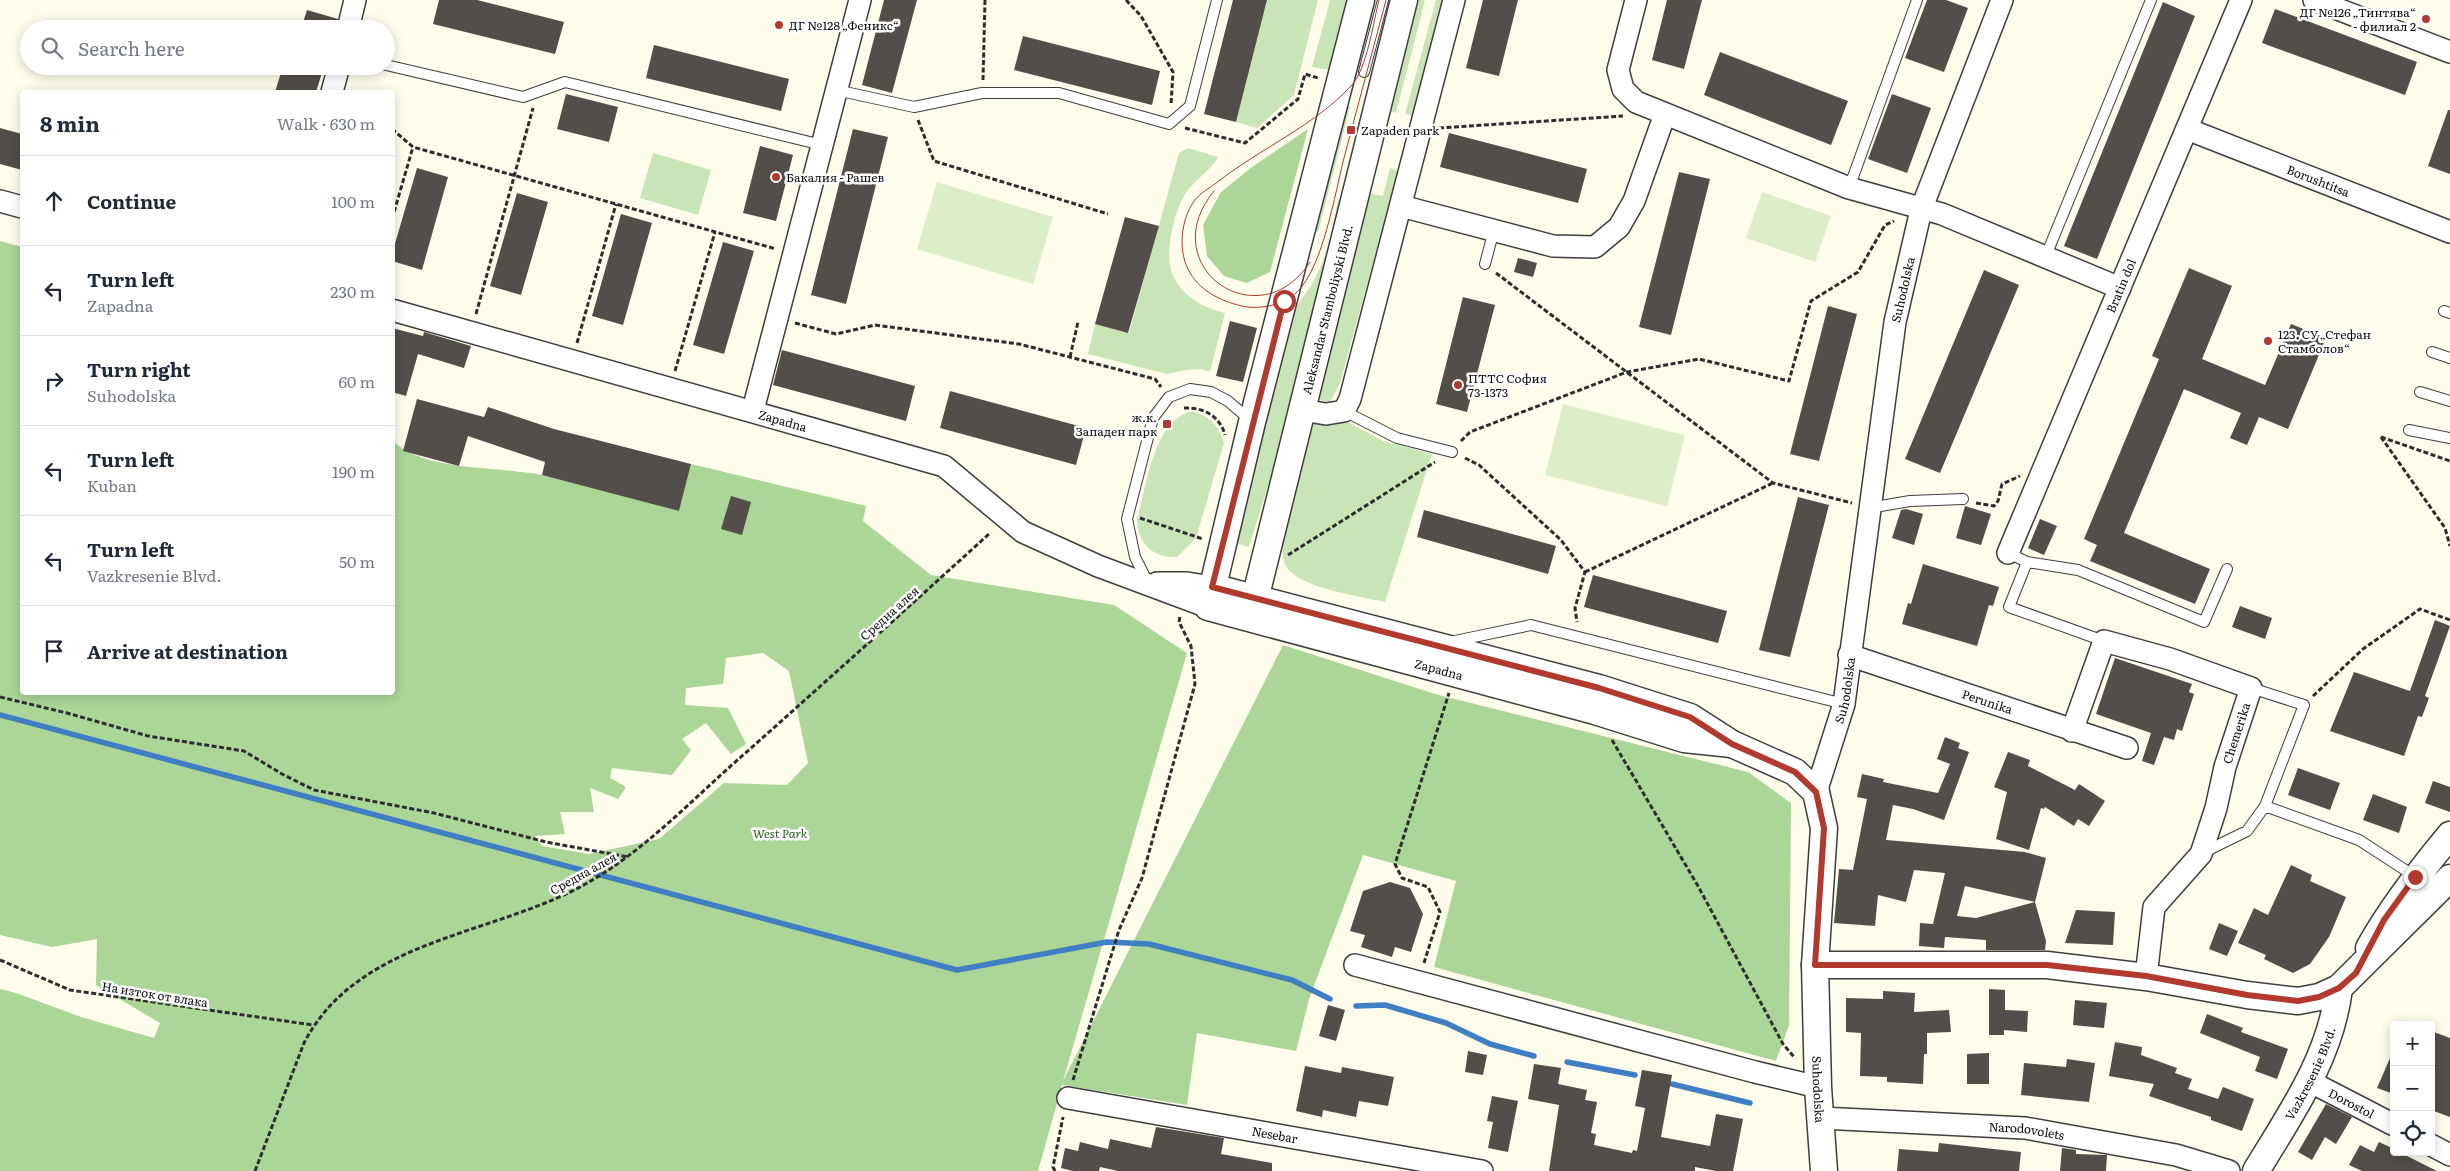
<!DOCTYPE html>
<meta charset="utf-8">
<style>
:root{--surface:#fff;--page:#f6f6f7;--text:#1f2937;--muted:#747a83;--line:#e0e1e3}
body{margin:0;font-family:Literata,serif;background:var(--page);color:var(--text)}
.controls{position:absolute;right:15px;bottom:15px;display:grid;overflow:hidden;border-radius:5px;box-shadow:0 2px 12px #0003}
.controls button{width:45px;height:45px;display:grid;place-items:center;padding:0;border:0;border-bottom:1px solid var(--line);background:var(--surface);color:var(--text);font:25px sans-serif}
.stop{position:absolute;width:15px;height:15px;margin:-11px;border:4px solid #b1392e;border-radius:50%;background:#fff}
.stop.end{background:#b1392e;border-color:#fff;box-shadow:0 1px 5px #0008}
.list{margin:0;padding:0;list-style:none}
h2{display:flex;justify-content:space-between;align-items:center;height:65px;margin:0;padding:0 20px;font-size:21px}
h2 small{font-size:16px;font-weight:400;color:var(--muted)}
.list li{display:grid;grid-template-columns:32px 1fr auto;gap:15px;align-items:center;box-sizing:border-box;height:90px;padding:0 20px;border-top:1px solid var(--line)}
.list b{display:block;font-size:19px;white-space:nowrap}
.list p{margin:0;font-size:16px;white-space:nowrap;color:var(--muted)}
.list em{font-size:16px;font-style:normal;color:var(--muted)}
.icon{flex:none;width:28px;height:28px;fill:none;stroke:currentColor;stroke-width:2;stroke-linecap:round;stroke-linejoin:round}
.map{position:relative;flex:none;width:2450px;height:1171px;overflow:hidden}
.search{position:absolute;background:var(--surface);box-shadow:0 2px 12px #0003;left:20px;top:20px;width:375px;height:55px;display:flex;align-items:center;gap:12px;box-sizing:border-box;padding:0 18px;border-radius:28px;color:var(--muted);font-size:19px}
.panel{position:absolute;background:var(--surface);box-shadow:0 2px 12px #0003;left:20px;top:90px;width:375px;height:605px;border-radius:5px}
.map>svg:first-child{display:block}
.green{fill:#c9e5b8}
.forest{fill:#acd598;fill-rule:evenodd}
.pitch{fill:#dcedc9}
.lines{fill:none;stroke-linecap:round;stroke-linejoin:round}
.stream{stroke:#407ec3;stroke-width:5.5}
.building{fill:#534e49;fill-rule:evenodd}
.service-casing{stroke:#3e3e3e;stroke-width:12}
.minor-casing{stroke:#3e3e3e;stroke-width:24}
.tertiary-casing{stroke:#3e3e3e;stroke-width:29}
.path{stroke:#2d2d2d;stroke-width:3;stroke-dasharray:5 2.5;stroke-linecap:butt}
.service{stroke:#fff;stroke-width:10}
.minor{stroke:#fff;stroke-width:21}
.tertiary{stroke:#fff;stroke-width:26}
.tram{stroke:#b1392e;stroke-width:1}
.route{stroke:#b1392e;stroke-width:6}
.poi-dot{fill:#b1392e;stroke:#fff;stroke-width:2}
.labels{text-anchor:middle;dominant-baseline:central;stroke-width:5;stroke-linejoin:round;paint-order:stroke}
.poi-label{font-size:12px;fill:#0b0b0b;stroke:#fff;text-anchor:start}
.street-label{font-size:12px;fill:#0b0b0b;stroke:#fff}
.park-label{font-size:12px;font-style:italic;fill:#265e21;stroke:#fff}
</style>
<div class="map">
<svg width="2450" height="1171" viewBox="0 0 2450 1171">
<rect width="100%" height="100%" fill="#fefceb"/>
<path class="green" d="M1267,0h51l-24,95 -37,33 -21,-6z
M1330,0h18l-19,70 -17,-3z
M1414,0h11l-29,113 -10,-3z
M1436,0h9l-31,116 -9,-2z
M1342,106l8,1 -31,122 -14,20z
M1188,148l30,9c-7,13 -22,22 -31,34 -12,18 -23,60 -15,82 8,22 31,35 53,40l-15,59 -10,-3 -15,1 -18,4 -79,-20 7,-30 34,9 50,-180z
M653,153l58,17 -13,45 -58,-17z
M1390,168l8,3 -58,212 -10,19 -11,-2 49,-207 15,3z
M1338,200l8,2 -60,226 -37,119 -11,-3 -1,-10 50,-207 8,-19 16,-22 11,-22 8,-24z
M1193,411c18,7 25,13 31,32l-28,95 -19,19c-23,1 -39,-12 -40,-37 10,-35 16,-100 56,-109z
M1344,420l39,21 49,13 -47,148c-25,-6 -82,-13 -98,-34 -5,-8 -5,-18 -4,-26l30,-120 21,2z"/>
<path class="forest" d="M1308,129l-38,143 -23,11 -23,-7 -17,-20 -4,-31 18,-33 31,-25z
M0,241l22,6v445h370l1,-251c31,31 107,25 149,34 46,9 92,24 137,36l12,-47 175,42 -3,15 68,54 183,30 73,48 -124,428 220,-436 152,49 313,78 43,31 -2,222 -13,36 -342,-94 22,-86 -93,-26 -54,144 -13,52 -99,-18 -10,72 -125,-20 -24,86h-1038v-182l16,4 65,24 73,21 6,-15 -64,-38 1,-46 -45,8 -52,-12zM763,653l26,18 19,92 -21,22 -63,-2 -65,56 -70,15 -47,-8 -7,-10 30,-2 -5,-22h34l-4,-24 28,11 8,-12 -16,-9 2,-10 60,7 19,-25 -9,-11 24,-16 25,31 15,-10 -18,-36 -43,-3 1,-17 37,-4 3,-26z"/>
<path class="pitch" d="M937,182l116,35 -20,67 -116,-35z
M1762,192l69,24 -16,46 -69,-24z
M1563,404l122,31 -18,71 -122,-31z"/>
<g class="lines">
<path class="stream" d="M0,715l957,255 150,-28 42,2 143,36 38,19
M1356,1006l29,-1 61,18 44,21 44,12
M1567,1062l68,13
M1672,1084l78,19"/>
</g>
<path class="building" d="M439,0h38l87,22 -9,32 -122,-30z
M884,0h33l-25,93 -30,-8z
M1233,0h34l-31,122 -32,-8z
M1483,0h35l-19,76 -33,-8z
M1667,0h35l-18,69 -32,-9z
M1927,0h19l22,8 -24,64 -39,-14z
M2163,2l32,14 -98,243 -33,-13z
M2275,9l142,53 -12,33 -143,-52z
M307,10l31,9 -2,10h-35z
M1023,36l137,35 -8,34 -138,-35z
M654,45l135,34 -8,32 -135,-33z
M1720,52l128,49 -17,44 -127,-50z
M283,66h41l-8,26h-41z
M566,94l52,13 -9,35 -52,-13z
M1892,94l39,14 -24,65 -39,-14z
M2448,110h2v64l-22,-8z
M0,128l22,6v36l-22,-6z
M853,129l35,8 -42,167 -35,-9z
M1449,133l138,36 -9,34 -138,-36z
M760,146l33,9 -17,66 -33,-8z
M417,168l31,9 -26,93 -30,-9v-7z
M1679,172l31,7 -39,156 -32,-8z
M517,193l31,9 -27,93 -31,-9z
M621,214l31,9 -29,102 -31,-9z
M1125,217l34,9 -31,107 -33,-9z
M723,242l31,9 -30,103 -31,-9z
M1518,258l19,5 -4,14 -19,-5z
M2189,268l43,18 -30,73 63,26 26,-61 35,14 -38,91 -29,-12 -12,28 -17,-7 11,-25 -57,-24 -60,144 86,36 -15,35 -105,-43 7,-16 -13,-6 75,-180 -7,-3z
M1984,270l35,15 -79,188 -35,-14z
M1463,297l32,8 -28,107 -31,-8z
M1828,306l29,8 -38,147 -29,-7z
M1230,321l27,7 -14,54 -27,-6z
M392,328l31,8 1,-4 47,14 -7,22 -46,-14 -12,42 -14,-4z
M782,350l133,36 -9,35 -133,-36z
M950,391l136,37 -10,37 -136,-37z
M417,399l67,18 4,-10 66,22 137,35 -12,47 -137,-36 3,-13 -77,-26 -9,30 -56,-15z
M731,496l20,6 -9,33 -21,-6z
M1798,497l31,8 -39,152 -31,-7z
M1965,506l26,8 -10,31 -25,-7z
M1906,509l17,5 -9,31 -22,-7 9,-28z
M1424,510l132,36 -8,28 -131,-37z
M2040,519l17,7 -13,29 -16,-7z
M1923,564l76,23 -6,19 -4,-1 -12,41 -75,-22 6,-21 3,1z
M1593,575l134,36 -9,32 -134,-36z
M2240,606l32,12 -7,21 -33,-12z
M2435,620l15,6 -25,70 4,2 -7,19 -4,-1 -14,40 -74,-25 24,-59 56,19z
M2115,658l77,26 -3,8 5,2 -12,37 -5,-2 -3,11 -10,-3 -10,28 -12,-4 9,-28 -55,-19z
M1945,737l15,6 -2,5 11,4 -25,68 -31,-11 -20,-4 -7,35 139,12 21,6 -11,44 11,39 -1,9h-59v-10l-41,-3 -1,11 -25,-2 1,-23 13,1 12,-51 -31,-3 -8,32 -28,-7 -3,31 -41,-3 5,-54 14,1 14,-71 -10,-2 5,-23 22,5 -1,3 55,11 12,-29 -13,-5zM1965,886l70,16 -59,16 -19,-2z
M2008,752l22,8 -2,6 47,24 4,-6 26,17 -16,25 -11,-7 -4,7 -29,-19 -1,2 -3,-1 -12,42 -33,-11 11,-47 -13,-5z
M2298,768l42,15 -10,27 -42,-15z
M2433,781l17,6v25l-25,-9z
M2373,794l34,13 -8,26 -36,-13z
M2291,865l21,10 -2,6 36,16 -17,40 -19,27 -17,9 -29,-14 2,-4 -28,-12 16,-35 14,7z
M1390,882l20,6 13,26 -12,38 -16,-5 -3,10 -31,-10 4,-12 -15,-4 13,-40z
M2076,910l39,2 -2,33 -48,-2z
M2219,923l19,8 -11,25 -18,-7z
M1989,989l16,1v20l23,1 -1,21 -23,-2v5h-15z
M1883,991l32,2 -1,19 35,-2 2,22 -24,1v21h-3l-1,30 -36,-2v-5l-27,-1 1,-43 -15,-1v-34l37,1z
M2075,1000l32,3 -3,25 -31,-3z
M1328,1005l17,5 -9,31 -17,-5z
M2207,1014l36,14 -2,4 47,17 -11,30 -22,-8 5,-14 -60,-24z
M2431,1031l19,7v79l-19,-7z
M2115,1042l27,5 -1,8 36,13 -2,5 17,6 -4,10 30,10 5,-12 31,12 -12,32 -31,-11v-3l-62,-21 5,-12 -45,-8z
M2394,1049v45l-17,-6z
M1468,1051l19,4 -4,20 -18,-3z
M1989,1053v31h-22v-30z
M2067,1059l28,4 -6,39 -68,-7 3,-32 42,4z
M1534,1064l27,4 -3,16 29,6 -2,10 12,2 -6,31 5,1 -2,11 38,8 1,-3 4,1 8,-43 -10,-2 7,-36 30,5 -11,62 49,9 6,-32 27,5 -10,52h-17l-21,-4v4h-146l10,-66 -31,-6z
M1305,1066l36,7 1,-6 52,10 -6,29 -29,-5 -3,16 -33,-7 -1,7 -26,-6z
M1492,1096l26,5 -10,51 -20,-4 5,-26 -6,-1z
M2326,1104l26,13 -16,27 -11,-7 -13,23 -14,-8z
M1156,1127l68,11 -3,16 51,9v8h-154l-18,-4 -1,4h-26l-12,-3 4,-20 13,3 2,-9 28,7 2,-10 41,9z
M2379,1142l15,7v3h5l38,19h-75l-13,-6 11,-20 14,7z
M1939,1143l82,9 -2,19h-122l2,-22 39,3z
M2062,1148l14,2v4l31,1 -1,16h-46z"/>
<g class="lines">
<g class="service-casing">
<path id="service" d="M386,65l137,32 42,-15 257,63
M1364,72l19,-72
M836,90l78,17 68,-14h77l110,31 21,-18 27,-106
M1849,188l68,-188
M2045,258l106,-258
M1485,264l9,-34
M2444,311l6,2
M2432,352l18,6
M2420,392l30,9
M1344,411l53,27 55,14
M2409,430l41,8
M1869,508l41,-7 53,-2
M2008,553l19,9 51,8 126,52 23,-53
M2027,562l-18,45 95,34
M1148,583l-13,-26 -8,-38 26,-101 16,-21 21,-8 21,3 17,9 22,19
M1450,642l81,-17 313,79
M2251,688l53,17 -39,101 94,34 57,37
M2204,852l43,-21 18,-25"/>
</g>
<g class="minor-casing">
<g id="minor">
<path d="M1636,0l-18,70 5,19 13,13 213,86 93,26 178,74"/>
<path d="M2314,0l136,52"/>
<path d="M348,29l7,-29"/>
<path d="M332,92l7,-26"/>
<path id="s1" d="M2187,129l263,103"/>
<path d="M0,201l22,6"/>
<path d="M1401,206l152,40 42,1 24,-20 15,-26 31,-87"/>
<path id="s2" d="M392,310l552,156 79,66 75,34 110,41"/>
<path d="M753,410l107,-410"/>
<path d="M1302,410l24,4 18,-3 6,-12 104,-399"/>
<path id="s3" d="M2008,553l233,-553"/>
<path d="M1157,583h30l25,4"/>
<path id="s4" d="M1849,655l278,93"/>
<path d="M2072,731l32,-90 66,18 81,29 -26,79 -9,41 -15,46 -47,53 -8,70"/>
<path id="s5" d="M1816,792l28,-88 51,-382 26,-112 81,-210"/>
<path d="M1355,965l400,107 63,15"/>
<path id="s6" d="M2309,1081l85,44"/>
<path id="s7" d="M1068,1098l414,73"/>
<path id="s8" d="M1821,1118l204,10 151,27 53,16"/>
<path d="M2431,1145l19,10"/>
</g>
</g>
<g class="tertiary-casing">
<g id="tertiary">
<path id="s9" d="M1361,0l-109,422 -44,185 387,104 89,28 48,5"/>
<path id="s10" d="M1212,587l387,101 91,29 42,27 63,28 21,20 8,36 -9,137 3,122 6,84"/>
<path id="s11" d="M1251,615l153,-615"/>
<path d="M2369,948c23,-41 51,-77 81,-113"/>
<path d="M1815,965h232l99,12 101,18 51,6 21,-4 20,-9 111,-110"/>
<path id="s12" d="M2256,1171c35,-58 75,-114 83,-183"/>
</g>
</g>
<path class="path" d="M1126,0l15,16 32,56 -2,33
M983,80l2,-80
M918,120l16,41 174,53
M1185,128l60,15 53,-44 7,-25 13,4
M1439,128l184,-12
M392,129l21,18 363,102
M392,219l21,-72
M1496,273l277,210 79,20
M476,314l57,-206
M795,323l41,11 39,-9 144,19 136,35 6,8
M577,343l39,-139
M1070,357l8,-35
M675,371l40,-139
M1184,408c19,-1 36,8 41,27
M2381,437l64,91 5,18
M2381,437l69,24
M1461,441l9,-9 157,-60 72,-13 90,22 22,-80 47,-29 27,-47 9,-4
M1465,458l14,7 82,75 24,32 -10,36 2,14
M1976,503l18,3 4,-5 4,-17 18,-8
M1140,518l63,21
M1288,555l147,-93
M1585,572l188,-89
M2313,696l50,-47 57,-40 30,11
M0,697l67,16 81,23 96,15 38,23 32,16 120,23 112,29 82,15
M1612,740l86,146 85,158 11,13
M0,960l70,30 243,35
M1424,963l16,-51 -12,-25 -26,-9 -7,-14 54,-171
M1073,1080l46,-150 23,-52 53,-194 -4,-38 -12,-24 1,-6
M255,1171l49,-128c55,-106 192,-107 285,-161 54,-31 98,-77 144,-118 86,-76 171,-153 256,-230
M1055,1171l-2,-4 10,-50"/>
<use href="#service" class="service"/>
<use href="#minor" class="minor"/>
<use href="#tertiary" class="tertiary"/>
<path class="tram" d="M1379,0c-6,23 -12,69 -28,86 -37,40 -90,62 -132,95 -8,6 -19,12 -25,20 -13,19 -16,48 -6,68 10,21 32,32 54,37 18,4 42,-1 55,-14 26,-25 38,-99 47,-134 14,-53 28,-105 42,-158
M1214,191c-62,75 45,150 96,71"/>
</g>
<g class="lines">
<path class="route" d="M1284,301l-72,286 387,101 91,29 42,27 63,28 21,20 8,36 -9,137h232l99,11 101,19 51,6 21,-4 20,-9 17,-15 28,-53 31,-43"/>
</g>
<g class="poi-dot">
<circle cx="2426" cy="19" r="5"/>
<circle cx="779" cy="25" r="5"/>
<rect x="1346" y="125" width="10" height="10" rx="2.5"/>
<circle cx="776" cy="177" r="5"/>
<circle cx="2268" cy="341" r="5"/>
<circle cx="1458" cy="385" r="5"/>
<rect x="1162" y="419" width="10" height="10" rx="2.5"/>
</g>
<g class="labels">
<g class="poi-label">
<text x="2416" y="12" text-anchor="end">ДГ №126 „Тинтява“<tspan x="2416" dy="14">- филиал 2</tspan></text>
<text x="789" y="25">ДГ №128 „Феникс“</text>
<text x="1361" y="130">Zapaden park</text>
<text x="786" y="177">Бакалия - Рашев</text>
<text x="2278" y="334">123. СУ „Стефан<tspan x="2278" dy="14">Стамболов“</tspan></text>
<text x="1468" y="378">ПТТС София<tspan x="1468" dy="14">73-1373</tspan></text>
<text x="1157" y="417" text-anchor="end">ж.к.<tspan x="1157" dy="14">Западен парк</tspan></text>
</g>
<g class="street-label">
<text stroke="none"><textPath href="#s1" startOffset="141">Borushtitsa</textPath></text>
<text stroke="none"><textPath href="#s3" startOffset="290">Bratin dol</textPath></text>
<text stroke="none"><textPath href="#s5" startOffset="511">Suhodolska</textPath></text>
<text stroke="none"><textPath href="#s11" startOffset="315">Aleksandar Stamboliyski Blvd.</textPath></text>
<text stroke="none"><textPath href="#s2" startOffset="406">Zapadna</textPath></text>
<text transform="translate(889 613) rotate(-42)">Средна алея</text>
<text stroke="none"><textPath href="#s9" startOffset="865">Zapadna</textPath></text>
<text stroke="none"><textPath href="#s5" startOffset="106">Suhodolska</textPath></text>
<text stroke="none"><textPath href="#s4" startOffset="146">Perunika</textPath></text>
<text transform="translate(2236 733) rotate(-72)">Chemerika</text>
<text transform="translate(583 873) rotate(-29)">Средна алея</text>
<text transform="translate(155 994) rotate(9)">На изток от влака</text>
<text stroke="none"><textPath href="#s12" startOffset="112">Vazkresenie Blvd.</textPath></text>
<text stroke="none"><textPath href="#s10" startOffset="942">Suhodolska</textPath></text>
<text stroke="none"><textPath href="#s6" startOffset="48">Dorostol</textPath></text>
<text stroke="none"><textPath href="#s8" startOffset="206">Narodovolets</textPath></text>
<text stroke="none"><textPath href="#s7" startOffset="210">Nesebar</textPath></text>
</g>
<g class="park-label">
<text x="780" y="833">West Park</text>
</g>
</g>
</svg>
<div class="controls">
<button>+</button>
<button>−</button>
<button><svg class="icon" aria-label="locate" viewBox="0 0 24 24"><circle cx="12" cy="12" r="6"/><path d="M12 2v4M12 18v4M2 12h4M18 12h4"/></svg></button>
</div>
<div class="stop" style="left:1284px;top:301px"></div>
<div class="stop end" style="left:2415px;top:877px"></div>
<div class="search"><svg class="icon" aria-label="search" viewBox="0 0 24 24"><circle cx="10" cy="10" r="6"/><path d="M15 15l6 6"/></svg>Search here</div>
<section class="panel">
<h2>8 min<small>Walk · 630 m</small></h2>
<ul class="list">
<li><svg class="icon" aria-label="ahead" viewBox="0 0 24 24"><path d="M12 20V5M6 11l6-6 6 6"/></svg><div><b>Continue</b></div><em>100 m</em></li>
<li><svg class="icon" aria-label="left" viewBox="0 0 24 24"><path d="M17 20v-9H6M10 6l-5 5 5 5"/></svg><div><b>Turn left</b><p>Zapadna</p></div><em>230 m</em></li>
<li><svg class="icon" aria-label="right" viewBox="0 0 24 24"><path d="M7 20v-9h11M14 6l5 5-5 5"/></svg><div><b>Turn right</b><p>Suhodolska</p></div><em>60 m</em></li>
<li><svg class="icon" aria-label="left" viewBox="0 0 24 24"><path d="M17 20v-9H6M10 6l-5 5 5 5"/></svg><div><b>Turn left</b><p>Kuban</p></div><em>190 m</em></li>
<li><svg class="icon" aria-label="left" viewBox="0 0 24 24"><path d="M17 20v-9H6M10 6l-5 5 5 5"/></svg><div><b>Turn left</b><p>Vazkresenie Blvd.</p></div><em>50 m</em></li>
<li><svg class="icon" aria-label="arrive" viewBox="0 0 24 24"><path d="M6 21V4h12l-3 4 3 4H6"/></svg><div><b>Arrive at destination</b></div></li>
</ul>
</section>
</div>
